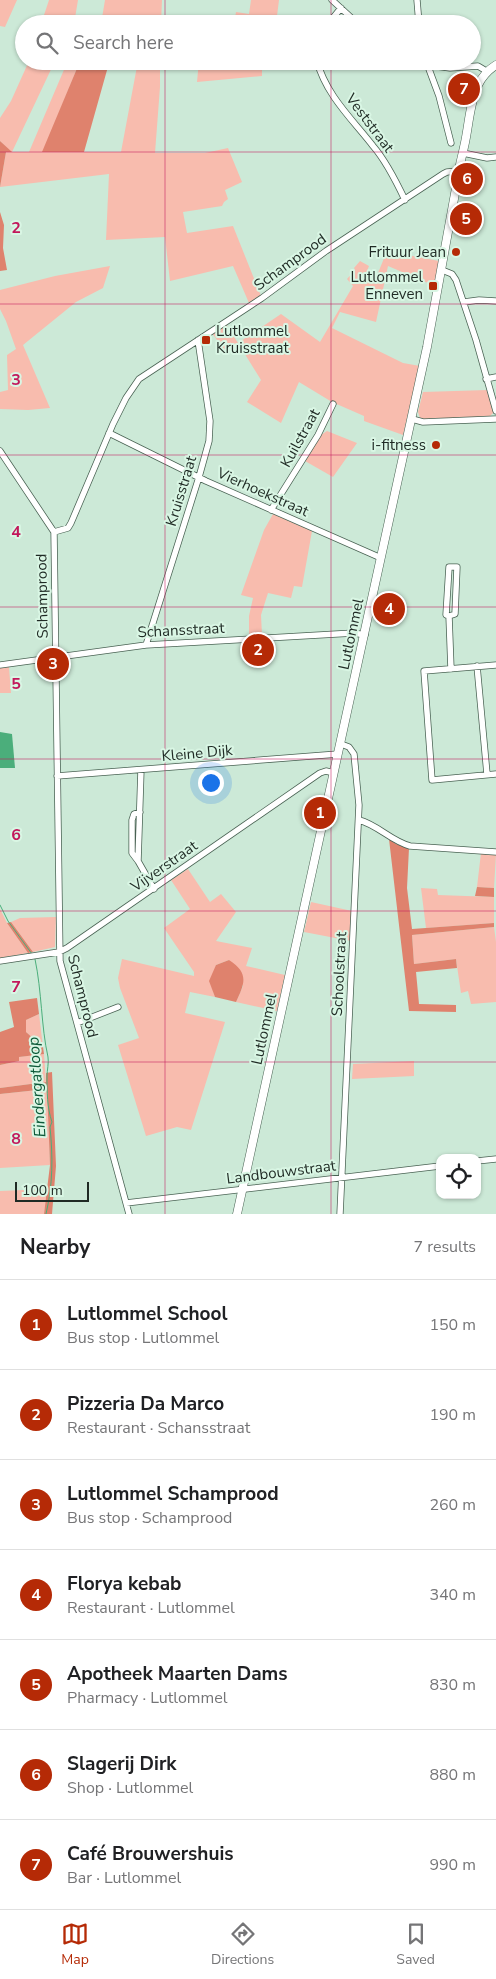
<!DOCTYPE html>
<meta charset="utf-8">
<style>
:root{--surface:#fff;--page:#f6f6f6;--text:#202124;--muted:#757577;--line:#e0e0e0;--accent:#b52a06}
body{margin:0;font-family:"Nunito Sans",sans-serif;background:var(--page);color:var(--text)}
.controls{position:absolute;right:15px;bottom:15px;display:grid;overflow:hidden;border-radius:10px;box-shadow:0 1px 4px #0004}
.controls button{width:45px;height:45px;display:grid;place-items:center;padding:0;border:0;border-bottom:1px solid var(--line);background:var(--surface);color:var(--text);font:25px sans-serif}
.scale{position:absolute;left:15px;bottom:12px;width:74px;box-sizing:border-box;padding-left:5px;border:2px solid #1f2a24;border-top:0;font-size:14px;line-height:18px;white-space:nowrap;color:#1f2a24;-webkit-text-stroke:4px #d9f6e4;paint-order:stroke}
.you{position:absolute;left:210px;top:782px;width:18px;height:18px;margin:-12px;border:4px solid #fff;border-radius:50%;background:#1a73e8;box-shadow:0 0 0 8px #1a73e833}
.badge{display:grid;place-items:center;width:32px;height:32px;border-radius:50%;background:var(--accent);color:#fff;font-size:16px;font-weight:700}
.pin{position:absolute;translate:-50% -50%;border:2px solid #fff;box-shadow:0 1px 5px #0006}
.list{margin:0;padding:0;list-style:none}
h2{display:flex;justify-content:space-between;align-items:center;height:65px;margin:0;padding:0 20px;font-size:21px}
h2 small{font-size:16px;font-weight:400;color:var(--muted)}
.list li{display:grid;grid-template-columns:32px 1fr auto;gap:15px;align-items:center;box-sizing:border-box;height:90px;padding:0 20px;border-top:1px solid var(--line)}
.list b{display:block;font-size:19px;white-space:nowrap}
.list p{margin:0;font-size:16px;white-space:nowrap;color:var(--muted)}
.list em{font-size:16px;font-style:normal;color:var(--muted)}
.icon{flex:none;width:28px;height:28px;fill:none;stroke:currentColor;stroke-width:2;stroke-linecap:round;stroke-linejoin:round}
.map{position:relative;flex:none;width:496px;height:1214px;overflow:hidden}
.search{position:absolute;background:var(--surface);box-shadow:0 1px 4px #0004;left:15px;right:15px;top:15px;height:55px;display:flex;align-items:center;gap:12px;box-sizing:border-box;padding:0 18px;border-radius:28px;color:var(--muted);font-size:19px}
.sheet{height:695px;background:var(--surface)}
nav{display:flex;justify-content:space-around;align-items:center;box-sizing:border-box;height:70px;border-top:1px solid var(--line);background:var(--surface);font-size:14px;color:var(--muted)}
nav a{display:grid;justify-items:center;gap:2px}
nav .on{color:var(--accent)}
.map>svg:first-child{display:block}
.green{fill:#f8bcae;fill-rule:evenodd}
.forest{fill:#df826d}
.water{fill:#4bae7b}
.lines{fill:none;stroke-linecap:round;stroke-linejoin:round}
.stream{stroke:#4bae7b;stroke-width:1}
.street-casing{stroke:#496253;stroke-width:7}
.secondary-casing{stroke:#496253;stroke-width:9}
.street{stroke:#fff;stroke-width:5.5}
.secondary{stroke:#fff;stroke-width:8}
.grid{fill:none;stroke:#c2185b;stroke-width:1;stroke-opacity:0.55}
.poi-dot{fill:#b52a06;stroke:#d9f6e4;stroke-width:2}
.labels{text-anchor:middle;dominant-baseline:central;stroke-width:4;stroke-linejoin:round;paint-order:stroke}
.street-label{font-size:15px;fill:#1f2a24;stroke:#d9f6e4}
.poi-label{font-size:15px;fill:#1f2a24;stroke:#d9f6e4;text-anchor:end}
.water-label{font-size:16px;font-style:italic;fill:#0d5938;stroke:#d9f6e4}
.grid-label{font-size:16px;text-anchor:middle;font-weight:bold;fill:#c2185b;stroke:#d9f6e4;stroke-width:4;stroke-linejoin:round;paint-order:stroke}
</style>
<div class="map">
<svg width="496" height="1214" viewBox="0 0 496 1214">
<rect width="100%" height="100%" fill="#cce9d7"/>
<path class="green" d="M0,0h17l-12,27 -5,-1z
M49,0h29l-4,24h-33z
M105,0h57l-1,24h-60z
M251,0h28l-3,24h-42l2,-12 13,2z
M29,61h38l-1,3 12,2 -35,86h78l17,-91h22v26l-5,66h50l23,-5 14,34 -17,8 3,9 -4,3 -2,4 -39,6 4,21 46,-7 28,70 -12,7 -16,-37 -63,15 -5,-44 -59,3 3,-66 -109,13 6,-35h5l-11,-11v-23l11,-17zM55,61l11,4 -37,87h-17z
M199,61h63v15l-65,6z
M387,251l52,10 -4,25 -47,-20 -12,56 -36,-10 -8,16 71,35 17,3 -17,69 -39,-14v-5l-32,-14 -33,-20 -18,41 -34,-21 14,-22 -23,-37 -13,8 -13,-18 14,-9 12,19 43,-29 39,28 33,-56 -6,-7 8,-9 -1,-2 6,-7 9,5 -2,5 12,6 1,-3 -2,-1z
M110,266l-7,22 -27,14 -53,43 27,63 -22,2 -28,-1v-17l8,-2 -1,-35 9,-6 -10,-28 -6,-12v-19l55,-14z
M487,390l7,22 -5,5 -65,2 -4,-1 -2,-6 5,-20z
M327,431l30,12 -24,34 -28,-16 16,-26z
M273,514l39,17 -10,56 -8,-1 -3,12 -23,-5 -7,22 1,20 -13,1v-20l4,-18 -12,-3 23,-65z
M9,667l2,26h-11v-25z
M481,853l15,1 -2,34 -17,-1z
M188,869l22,33 11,-8 15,18 -20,29 36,7 -6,18 39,9 -8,36 -41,-9 7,-16 -14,-26 -13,5 -3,26 2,6 -25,-5 -5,21 40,9 -34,108 -14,-3 -31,9 -28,-91 21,-7 -19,-50 -2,-10 4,-19 72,17v-4l-30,-44 26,-19 -19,-29z
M421,888l16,1 1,6 56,2v26l-68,5z
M311,902l41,9 -1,30 -47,-9z
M0,909l7,14 21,30 -28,5z
M56,917l-1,30 -22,5 -22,-30 9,-4z
M494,927l2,15v60l-25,2 -3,-13 -7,2 -5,-34 -42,5 -2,-29z
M39,1014l4,33 -17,-15v-12z
M44,1054l2,28 -46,6v-23l19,-4 -1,-4z
M414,1061v15l-62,3 1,-15z
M47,1089l3,76 -50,3v-74z
M47,1189l-3,25h-44v-23z"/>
<path class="forest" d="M109,63l-25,89h-42l36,-86z
M0,141l12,11h-6l-6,35z
M0,212l4,13 -1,23 4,22 -7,1z
M389,839l7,5 13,4 -2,40 5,41 82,-6v4l-82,8 2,29 42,-5 1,9 -41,4 3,32 37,1v7l-47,-1z
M477,887l17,1v9l-19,-1z
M11,922l22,30 -5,1 -21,-30z
M229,960c20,13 16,23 7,42l-21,-5 -6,-16 7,-16z
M37,998l2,16 -13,6v12l17,15 1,7 -25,3v4l-19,4v-33l14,-5 -5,-25z
M52,1072l4,94 -4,48h-8l6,-49 -3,-76 -47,5v-6l46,-6v-9z"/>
<path class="water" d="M0,732l12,2 3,34h-15z"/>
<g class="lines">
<path class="stream" d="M0,905l8,16 24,33
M35,959c7,33 6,67 13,98 1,5 -1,14 -1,19 0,15 0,32 5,46l-2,5c3,30 3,57 -4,87"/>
<g class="street-casing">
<path id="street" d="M332,0l26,24
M417,0l2,24
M328,24l13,-16
M317,61c9,34 35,58 56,85 13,15 23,35 32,54
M426,61l13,35 12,47
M428,65l22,3 28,-2 10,6
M463,153l24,5 9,-1
M442,270l10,4 4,6 20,60 20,71
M464,302l15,-2 17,1
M486,379l10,-2
M412,419l11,3 73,-3
M109,433l97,48 175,77
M0,451l54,81
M271,510l47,-75 15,-31
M54,532l6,429 69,253
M54,532l14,-4 3,-5 42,-99 13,-26 13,-19 123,-81 64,-47 117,-77 4,-2 11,-1
M449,616l-3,-1 3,-48h8l-2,47 -6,2 2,53
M146,645l53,-168 10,-36 1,-20 -12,-81
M0,665l146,-20 208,-12 11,2
M496,665l-72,6 8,109 64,-6
M477,666l10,108
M141,770l-3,91 16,28
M57,776l281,-22
M359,820c19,5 32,21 51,26l86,6
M138,861l-6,-8v-33l2,-6 6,-2
M0,961l59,-9 8,-4 253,-175 6,-2 8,2
M77,1023l41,-16
M477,1161l19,-2
M126,1203l314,-37
M340,1214l19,-409 -5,-51 -5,-7 -8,-3"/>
</g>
<g class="secondary-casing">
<path id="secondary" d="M237,1214l190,-867 31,-170c1,-11 4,-20 6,-30 5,-20 5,-43 14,-62 4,-8 10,-15 18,-20"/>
</g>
<use href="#street" class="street"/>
<use href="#secondary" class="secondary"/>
</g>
<path class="grid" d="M165,0v24M331,0v24M165,61v1153M331,61v1153M0,152h496M0,304h496M0,455h496M0,607h496M0,759h496M0,911h496M0,1062h496"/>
<g class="poi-dot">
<circle cx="456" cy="252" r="5"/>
<rect x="428" y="281" width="10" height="10" rx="2.5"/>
<rect x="201" y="335" width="10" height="10" rx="2.5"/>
<circle cx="436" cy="445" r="5"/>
</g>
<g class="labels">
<g class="street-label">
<text transform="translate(370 123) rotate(53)">Veststraat</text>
<text transform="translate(290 262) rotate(-36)">Schamprood</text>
<text transform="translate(300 438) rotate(-61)">Kuilstraat</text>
<text transform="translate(181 491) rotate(-73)">Kruisstraat</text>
<text transform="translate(263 492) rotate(24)">Vierhoekstraat</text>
<text transform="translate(42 596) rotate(-91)">Schamprood</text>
<text transform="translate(181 630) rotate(-3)">Schansstraat</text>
<text transform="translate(351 634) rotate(-78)">Lutlommel</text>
<text transform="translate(197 753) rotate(-5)">Kleine Dijk</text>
<text transform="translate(164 866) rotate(-35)">Vijverstraat</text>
<text transform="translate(339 974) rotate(-87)">Schoolstraat</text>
<text transform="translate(83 996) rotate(76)">Schamprood</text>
<text transform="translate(264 1029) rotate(-78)">Lutlommel</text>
<text transform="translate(281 1172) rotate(-7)">Landbouwstraat</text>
</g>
<g class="poi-label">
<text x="446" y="252">Frituur Jean</text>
<text x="423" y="277">Lutlommel<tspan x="423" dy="17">Enneven</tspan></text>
<text x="216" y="331" text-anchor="start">Lutlommel<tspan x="216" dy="17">Kruisstraat</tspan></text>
<text x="426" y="445">i-fitness</text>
</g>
<g class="water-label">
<text transform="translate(37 1087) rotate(-94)">Eindergatloop</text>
</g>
</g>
<g class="grid-label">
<text x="16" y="233">2</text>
<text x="16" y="385">3</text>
<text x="16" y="537">4</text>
<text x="16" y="689">5</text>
<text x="16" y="840">6</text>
<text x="16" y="992">7</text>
<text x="16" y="1144">8</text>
</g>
</svg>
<div class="controls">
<button><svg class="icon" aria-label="locate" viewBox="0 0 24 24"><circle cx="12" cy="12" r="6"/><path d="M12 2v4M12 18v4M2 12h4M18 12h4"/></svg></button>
</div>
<div class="scale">100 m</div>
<div class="you"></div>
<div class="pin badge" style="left:320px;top:813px">1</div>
<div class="pin badge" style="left:258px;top:650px">2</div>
<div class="pin badge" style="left:53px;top:664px">3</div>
<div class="pin badge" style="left:389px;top:609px">4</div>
<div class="pin badge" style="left:466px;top:219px">5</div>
<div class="pin badge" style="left:467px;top:179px">6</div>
<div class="pin badge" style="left:464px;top:89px">7</div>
<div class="search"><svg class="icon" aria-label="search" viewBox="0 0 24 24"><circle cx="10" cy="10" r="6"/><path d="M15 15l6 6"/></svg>Search here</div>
</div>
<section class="sheet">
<h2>Nearby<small>7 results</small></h2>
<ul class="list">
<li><span class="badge">1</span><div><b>Lutlommel School</b><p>Bus stop · Lutlommel</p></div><em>150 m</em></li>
<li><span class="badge">2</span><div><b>Pizzeria Da Marco</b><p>Restaurant · Schansstraat</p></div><em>190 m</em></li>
<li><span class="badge">3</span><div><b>Lutlommel Schamprood</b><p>Bus stop · Schamprood</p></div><em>260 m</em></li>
<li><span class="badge">4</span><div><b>Florya kebab</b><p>Restaurant · Lutlommel</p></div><em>340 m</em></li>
<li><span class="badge">5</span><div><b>Apotheek Maarten Dams</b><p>Pharmacy · Lutlommel</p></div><em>830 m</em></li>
<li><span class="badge">6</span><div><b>Slagerij Dirk</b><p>Shop · Lutlommel</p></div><em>880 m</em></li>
<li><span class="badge">7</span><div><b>Café Brouwershuis</b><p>Bar · Lutlommel</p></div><em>990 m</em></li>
</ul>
</section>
<nav>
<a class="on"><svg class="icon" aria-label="map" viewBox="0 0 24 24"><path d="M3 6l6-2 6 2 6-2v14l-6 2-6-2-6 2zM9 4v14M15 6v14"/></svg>Map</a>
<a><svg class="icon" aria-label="directions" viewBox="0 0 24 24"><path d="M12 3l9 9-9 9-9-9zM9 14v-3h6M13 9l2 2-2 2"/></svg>Directions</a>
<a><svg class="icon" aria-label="saved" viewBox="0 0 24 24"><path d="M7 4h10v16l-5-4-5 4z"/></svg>Saved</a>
</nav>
